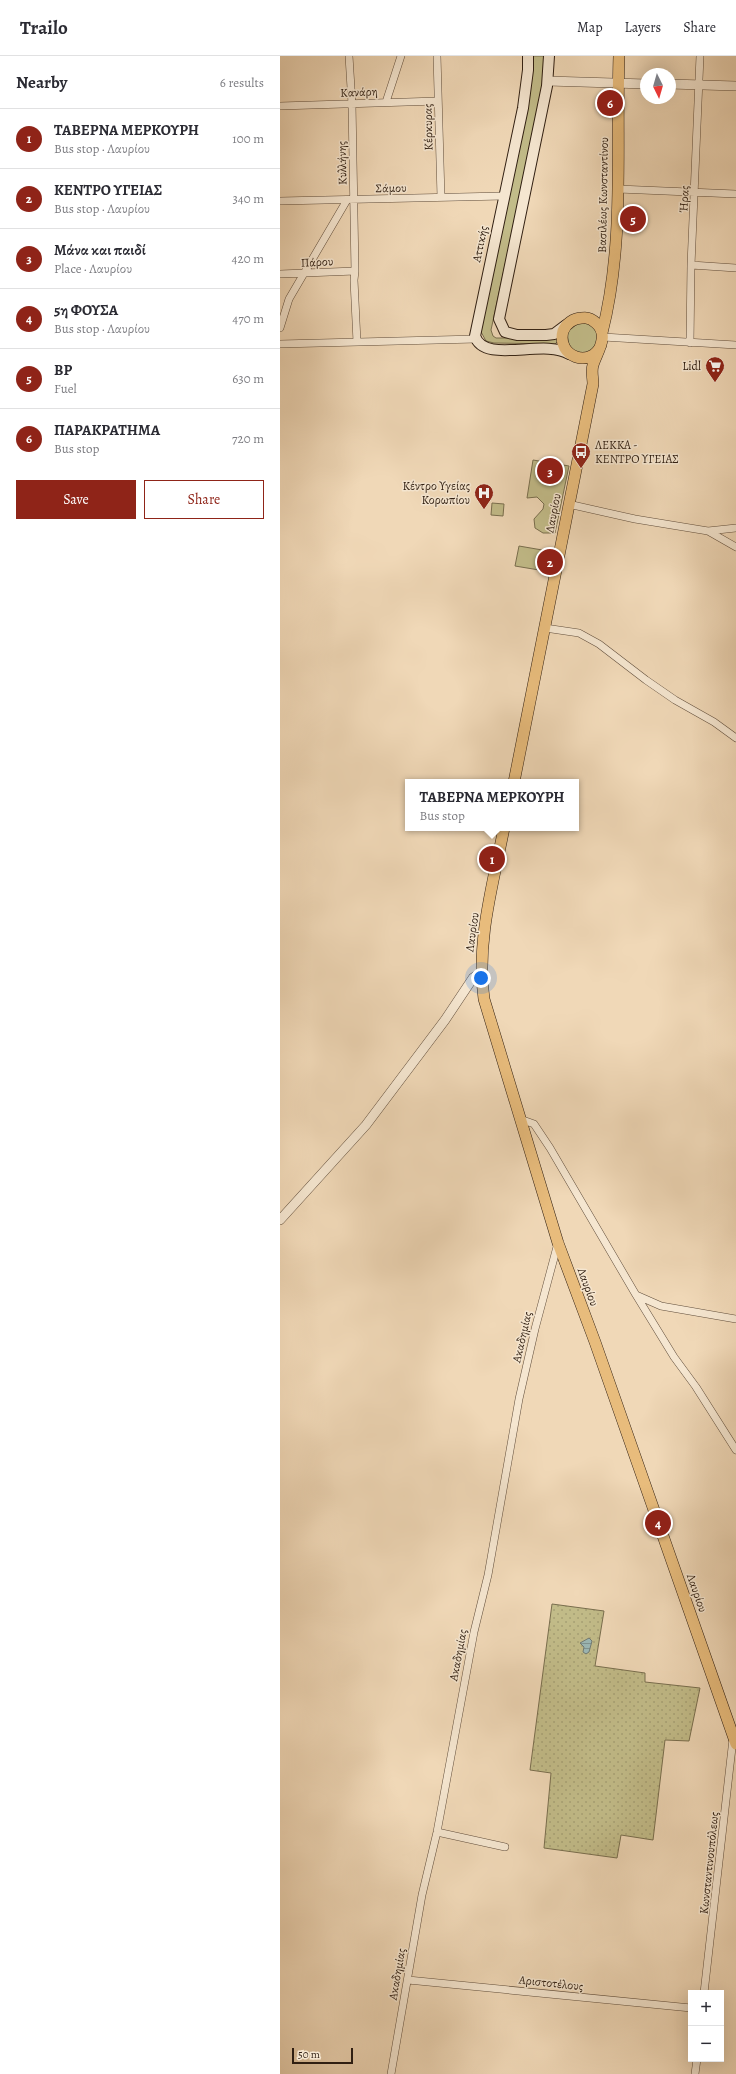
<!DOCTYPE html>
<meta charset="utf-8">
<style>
:root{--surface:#fff;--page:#f7f7f7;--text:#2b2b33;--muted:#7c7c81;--line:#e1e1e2;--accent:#8f2418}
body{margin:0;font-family:Alegreya,serif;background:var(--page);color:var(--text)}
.controls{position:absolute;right:12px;bottom:12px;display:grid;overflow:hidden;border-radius:0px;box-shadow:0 4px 16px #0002}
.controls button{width:36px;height:36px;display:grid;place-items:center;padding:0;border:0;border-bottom:1px solid var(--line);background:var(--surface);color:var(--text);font:20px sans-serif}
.compass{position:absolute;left:360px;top:12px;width:36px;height:36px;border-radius:50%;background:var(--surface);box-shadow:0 4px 16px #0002;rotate:175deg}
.scale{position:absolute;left:12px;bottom:10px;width:61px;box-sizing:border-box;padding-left:4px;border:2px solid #301f12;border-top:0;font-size:11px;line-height:14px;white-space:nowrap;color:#301f12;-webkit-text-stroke:3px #f5e6d0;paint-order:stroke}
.you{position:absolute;left:201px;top:922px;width:14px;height:14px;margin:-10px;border:3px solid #fff;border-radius:50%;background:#1a73e8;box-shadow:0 0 0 6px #1a73e833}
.badge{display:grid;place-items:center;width:26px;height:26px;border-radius:50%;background:var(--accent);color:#fff;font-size:13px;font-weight:700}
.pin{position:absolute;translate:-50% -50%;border:2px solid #fff;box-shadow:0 1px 4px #0006}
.popup{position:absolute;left:125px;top:723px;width:174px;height:52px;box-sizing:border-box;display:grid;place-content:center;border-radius:0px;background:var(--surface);filter:drop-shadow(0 1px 3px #0005);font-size:13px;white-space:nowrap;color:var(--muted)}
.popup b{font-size:15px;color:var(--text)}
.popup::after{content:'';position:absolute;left:50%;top:100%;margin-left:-8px;border:8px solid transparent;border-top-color:var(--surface)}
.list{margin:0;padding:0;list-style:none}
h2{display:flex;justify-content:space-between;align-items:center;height:52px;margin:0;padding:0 16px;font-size:17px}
h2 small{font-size:13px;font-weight:400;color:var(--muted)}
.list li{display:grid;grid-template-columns:26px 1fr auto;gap:12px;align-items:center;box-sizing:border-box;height:60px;padding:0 16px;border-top:1px solid var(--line)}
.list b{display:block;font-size:15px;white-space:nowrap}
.list p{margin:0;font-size:13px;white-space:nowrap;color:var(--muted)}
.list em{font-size:13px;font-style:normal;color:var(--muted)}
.actions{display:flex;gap:8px;padding:12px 16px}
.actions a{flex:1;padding:9px 0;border:1px solid var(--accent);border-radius:0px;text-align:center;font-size:14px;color:var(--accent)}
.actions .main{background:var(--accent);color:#fff}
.map{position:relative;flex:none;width:456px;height:2018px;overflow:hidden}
header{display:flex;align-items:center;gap:24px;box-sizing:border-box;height:56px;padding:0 20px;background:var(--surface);border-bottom:1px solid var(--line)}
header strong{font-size:19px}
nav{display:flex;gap:22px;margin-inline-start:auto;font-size:14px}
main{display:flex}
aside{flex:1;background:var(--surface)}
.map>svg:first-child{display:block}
.grass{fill:#c2bc89;stroke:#796e4e}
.park{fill:url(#park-dots);stroke:#796e4e}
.water{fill:url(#water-rules);stroke:#717b74}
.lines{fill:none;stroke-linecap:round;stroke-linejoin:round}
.minor-casing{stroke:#604d3b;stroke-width:8}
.tertiary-casing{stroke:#604d3b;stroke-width:10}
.secondary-casing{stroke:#301f12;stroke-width:12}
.primary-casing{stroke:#301f12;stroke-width:12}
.minor{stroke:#f5e6d0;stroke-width:7}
.tertiary{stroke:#f5e6d0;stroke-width:9}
.secondary{stroke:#f5e6d0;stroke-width:10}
.primary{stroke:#e8bc7c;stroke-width:11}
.labels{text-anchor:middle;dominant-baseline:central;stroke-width:3;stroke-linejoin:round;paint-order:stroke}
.street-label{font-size:12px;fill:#301f12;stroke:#f5e6d0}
.poi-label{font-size:12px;fill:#301f12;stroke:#f5e6d0;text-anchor:end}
</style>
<header>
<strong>Trailo</strong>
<nav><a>Map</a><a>Layers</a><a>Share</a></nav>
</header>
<main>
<aside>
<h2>Nearby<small>6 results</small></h2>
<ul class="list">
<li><span class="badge">1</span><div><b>ΤΑΒΕΡΝΑ ΜΕΡΚΟΥΡΗ</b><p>Bus stop · Λαυρίου</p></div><em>100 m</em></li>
<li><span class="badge">2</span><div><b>ΚΕΝΤΡΟ ΥΓΕΙΑΣ</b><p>Bus stop · Λαυρίου</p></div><em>340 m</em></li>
<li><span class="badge">3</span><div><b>Μάνα και παιδί</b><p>Place · Λαυρίου</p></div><em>420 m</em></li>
<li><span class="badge">4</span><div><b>5η ΦΟΥΣΑ</b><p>Bus stop · Λαυρίου</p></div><em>470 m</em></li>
<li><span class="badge">5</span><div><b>BP</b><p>Fuel</p></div><em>630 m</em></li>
<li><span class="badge">6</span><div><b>ΠΑΡΑΚΡΑΤΗΜΑ</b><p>Bus stop</p></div><em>720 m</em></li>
</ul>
<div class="actions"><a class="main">Save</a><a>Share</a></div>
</aside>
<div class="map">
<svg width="456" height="2018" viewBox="0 0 456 2018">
<defs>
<pattern id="park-dots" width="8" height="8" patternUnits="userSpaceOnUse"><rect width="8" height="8" fill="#c2bc89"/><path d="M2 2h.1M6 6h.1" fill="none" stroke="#a7a175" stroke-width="1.8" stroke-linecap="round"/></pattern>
<pattern id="water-rules" width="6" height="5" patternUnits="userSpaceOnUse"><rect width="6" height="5" fill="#9cb8b6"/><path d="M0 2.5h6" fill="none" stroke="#809593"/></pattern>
</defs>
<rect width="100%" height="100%" fill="#f0d8b7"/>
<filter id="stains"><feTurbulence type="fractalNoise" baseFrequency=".005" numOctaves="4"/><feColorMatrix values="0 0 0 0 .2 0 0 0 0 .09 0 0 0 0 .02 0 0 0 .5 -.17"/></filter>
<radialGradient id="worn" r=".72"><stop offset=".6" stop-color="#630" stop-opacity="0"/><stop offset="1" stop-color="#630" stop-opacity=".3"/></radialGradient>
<path class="grass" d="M253,0h12v23l-54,251 2,6 3,2h59l3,3 -3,3 -61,-1 -8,-2 -6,-11z
M300,266l10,2 8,7 -1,16 -14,8 -14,-7 -2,-16z
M253,404l36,6 -14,67h-12l-8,-5 -1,-9 9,-10 1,-5 -7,-7 -10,1z
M212,447l12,1 -1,12 -12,-1z
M239,490l29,5 -3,20 -30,-5z"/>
<path class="park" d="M272,1548l52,7 -9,55 50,7v9l55,6 -11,53 -24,-1 -12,100 -32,-5 -4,23 -73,-10 7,-75 -21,-3z"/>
<path class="water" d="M309,1582l3,3 -3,11 -3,2 -3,-2 1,-5 -4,-4z"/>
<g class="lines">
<g class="minor-casing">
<path id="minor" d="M69,0l3,48 3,167 -1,9 3,62
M157,0l4,141
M106,46l15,-46
M0,50l158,-5
M338,133l118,5
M0,145l223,-5
M411,209l45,3
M0,218l75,-3
M0,272l9,-29 58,-99
M323,281l133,8
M410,287l1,-78 9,-209
M0,288l196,-5
M288,448l67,15 73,12 28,16
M428,475l28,-3
M265,572l34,5 20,11 47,36 29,20 39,22 22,16
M240,1063l14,5 16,24 86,147 25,11 75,13
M356,1239l38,62 22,30 40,63
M157,1776l68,15
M128,1924l283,28
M424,1937l29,-254
M111,2018l31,-179 15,-63 37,-200 14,-57 31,-176 16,-70 23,-86
M415,2018l2,-15"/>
</g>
<g class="tertiary-casing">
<path id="tertiary" d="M268,25l98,3
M390,28l66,2
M0,1164l86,-95 79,-105 28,-42 9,-6"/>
</g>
<g class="secondary-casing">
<path id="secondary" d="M248,0v14l-5,38 -48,228c9,29 69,2 94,18
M269,0l-2,30 -48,233 6,13 12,3h29l8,-1 12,-9"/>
</g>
<g class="primary-casing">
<path id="primary" d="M322,277c23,-90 14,-185 17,-277
M234,726l79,-398c0,-6 -2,-13 0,-19 4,-13 17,-30 3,-42 -4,-4 -9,-6 -14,-5 -9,0 -16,6 -19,13 -7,26 28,38 38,14
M224,772c-11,56 -28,114 -20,171l74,244 37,99 141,402"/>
</g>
<use href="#minor" class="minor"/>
<use href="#tertiary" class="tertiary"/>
<use href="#secondary" class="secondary"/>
<use href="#primary" class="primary"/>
</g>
<defs>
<g id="supermarket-pin" transform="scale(1)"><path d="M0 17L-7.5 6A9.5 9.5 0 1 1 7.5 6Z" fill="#8f2418" stroke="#f5e6d0"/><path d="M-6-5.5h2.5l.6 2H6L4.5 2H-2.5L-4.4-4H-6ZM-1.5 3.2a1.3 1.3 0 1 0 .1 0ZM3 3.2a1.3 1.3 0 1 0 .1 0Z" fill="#fff"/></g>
<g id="bus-pin" transform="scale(1)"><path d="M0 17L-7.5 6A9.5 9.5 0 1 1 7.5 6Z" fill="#8f2418" stroke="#f5e6d0"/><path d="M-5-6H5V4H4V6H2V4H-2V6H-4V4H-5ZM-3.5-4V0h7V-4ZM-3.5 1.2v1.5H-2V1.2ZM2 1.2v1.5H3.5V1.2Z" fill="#fff"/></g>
<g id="hospital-pin" transform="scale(1)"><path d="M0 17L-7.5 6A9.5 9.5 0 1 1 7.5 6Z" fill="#8f2418" stroke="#f5e6d0"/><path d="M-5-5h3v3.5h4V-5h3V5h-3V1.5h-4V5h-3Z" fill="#fff"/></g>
</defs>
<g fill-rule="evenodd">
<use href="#supermarket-pin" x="435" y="310"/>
<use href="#bus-pin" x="301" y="396"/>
<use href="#hospital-pin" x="204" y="437"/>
</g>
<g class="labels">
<g class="street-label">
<text transform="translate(79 36) rotate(-2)">Κανάρη</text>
<text transform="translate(148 71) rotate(-91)">Κέρκυρας</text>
<text transform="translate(62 107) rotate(-91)">Κυλλήνης</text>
<text transform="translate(111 132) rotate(-1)">Σάμου</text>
<text transform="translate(323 139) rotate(-89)">Βασιλέως Κωνσταντίνου</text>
<text transform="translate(404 143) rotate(-87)">Ήρας</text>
<text transform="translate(200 188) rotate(-78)">Αττικής</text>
<text transform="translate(37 206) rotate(-3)">Πάρου</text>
<text transform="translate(273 457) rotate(-79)">Λαυρίου</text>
<text transform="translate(192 876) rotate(-82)">Λαυρίου</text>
<text transform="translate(308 1231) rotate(70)">Λαυρίου</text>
<text transform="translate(242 1281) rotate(-77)">Ακαδημίας</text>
<text transform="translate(417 1537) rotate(71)">Λαυρίου</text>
<text transform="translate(178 1599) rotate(-79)">Ακαδημίας</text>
<text transform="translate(429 1807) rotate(-84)">Κωνσταντινουπόλεως</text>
<text transform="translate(117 1918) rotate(-80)">Ακαδημίας</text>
<text transform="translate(271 1927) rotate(6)">Αριστοτέλους</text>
</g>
<g class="poi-label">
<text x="421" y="310">Lidl</text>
<text x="315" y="389" text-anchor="start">ΛΕΚΚΑ -<tspan x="315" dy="14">ΚΕΝΤΡΟ ΥΓΕΙΑΣ</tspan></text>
<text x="190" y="430">Κέντρο Υγείας<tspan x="190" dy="14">Κορωπίου</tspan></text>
</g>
</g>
<rect width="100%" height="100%" filter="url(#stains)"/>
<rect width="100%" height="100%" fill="url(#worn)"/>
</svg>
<div class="controls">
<button>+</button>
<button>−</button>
</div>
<svg class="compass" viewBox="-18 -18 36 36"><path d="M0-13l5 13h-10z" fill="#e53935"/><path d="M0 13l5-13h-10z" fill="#7c7c81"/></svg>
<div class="scale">50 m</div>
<div class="you"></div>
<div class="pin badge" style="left:212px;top:803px">1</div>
<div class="popup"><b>ΤΑΒΕΡΝΑ ΜΕΡΚΟΥΡΗ</b>Bus stop</div>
<div class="pin badge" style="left:270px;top:506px">2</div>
<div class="pin badge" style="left:270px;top:415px">3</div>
<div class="pin badge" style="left:378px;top:1467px">4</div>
<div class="pin badge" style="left:353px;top:163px">5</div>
<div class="pin badge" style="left:330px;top:47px">6</div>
</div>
</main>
